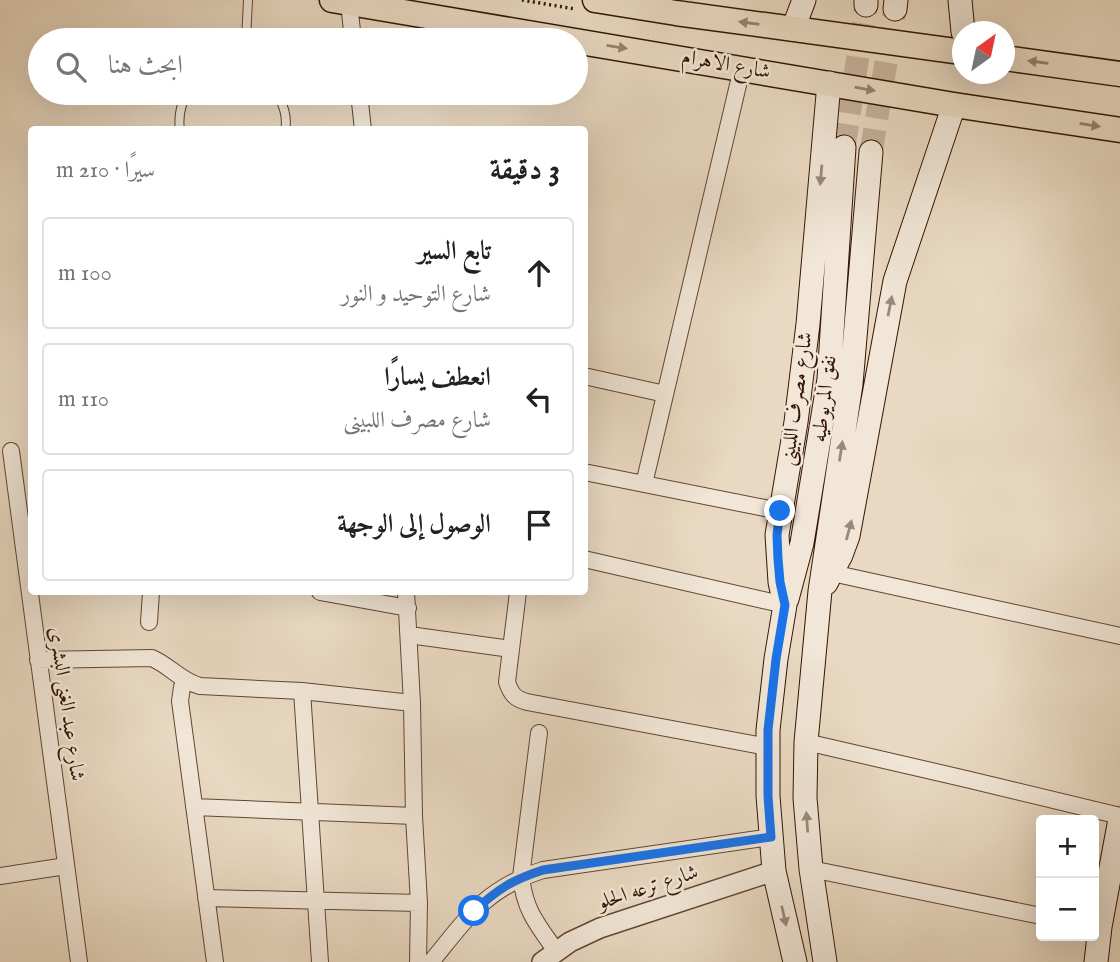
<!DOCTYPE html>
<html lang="ar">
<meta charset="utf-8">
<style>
:root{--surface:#fff;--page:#f6f6f6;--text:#222;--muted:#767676;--line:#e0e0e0}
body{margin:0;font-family:"IM FELL English",Amiri,serif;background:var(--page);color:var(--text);direction:rtl}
.controls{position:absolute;right:21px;bottom:21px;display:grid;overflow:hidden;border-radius:7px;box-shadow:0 7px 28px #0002}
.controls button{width:63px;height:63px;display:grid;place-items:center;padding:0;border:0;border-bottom:2px solid var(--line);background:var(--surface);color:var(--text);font:35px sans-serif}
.compass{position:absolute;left:952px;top:21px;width:63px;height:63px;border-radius:50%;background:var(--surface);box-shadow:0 7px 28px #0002;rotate:33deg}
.stop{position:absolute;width:21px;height:21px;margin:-16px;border:5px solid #1a73e8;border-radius:50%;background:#fff}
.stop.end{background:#1a73e8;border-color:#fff;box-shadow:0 2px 7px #0008}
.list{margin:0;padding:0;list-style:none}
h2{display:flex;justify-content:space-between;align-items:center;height:91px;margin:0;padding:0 28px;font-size:30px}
h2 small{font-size:23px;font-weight:400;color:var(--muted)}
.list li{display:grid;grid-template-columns:46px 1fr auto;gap:21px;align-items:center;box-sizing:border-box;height:112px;margin:0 14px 14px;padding:0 14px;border:2px solid var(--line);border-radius:7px}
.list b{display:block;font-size:26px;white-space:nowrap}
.list p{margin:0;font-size:23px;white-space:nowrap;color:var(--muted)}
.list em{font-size:23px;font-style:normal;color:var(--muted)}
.icon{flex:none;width:38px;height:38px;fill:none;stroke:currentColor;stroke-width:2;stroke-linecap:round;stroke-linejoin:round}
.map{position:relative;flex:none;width:1120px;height:962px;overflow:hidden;direction:ltr}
.search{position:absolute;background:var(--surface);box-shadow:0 7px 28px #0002;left:28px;top:28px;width:560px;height:77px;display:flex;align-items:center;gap:18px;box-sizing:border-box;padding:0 24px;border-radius:38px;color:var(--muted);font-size:26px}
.panel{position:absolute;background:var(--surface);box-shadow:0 7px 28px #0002;left:28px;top:126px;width:560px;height:469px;border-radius:7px;direction:rtl}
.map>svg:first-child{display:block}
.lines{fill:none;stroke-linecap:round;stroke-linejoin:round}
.secondary-tunnel{stroke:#c5b29c;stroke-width:23;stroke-dasharray:23 11;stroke-linecap:butt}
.service-casing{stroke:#614632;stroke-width:10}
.minor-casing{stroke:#614632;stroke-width:18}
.tertiary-casing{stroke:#614632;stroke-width:22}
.secondary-casing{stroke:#341502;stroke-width:25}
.primary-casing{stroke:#341502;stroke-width:27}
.path{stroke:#341502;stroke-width:3.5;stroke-dasharray:2 3.5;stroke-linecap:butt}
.service{stroke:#f1e6d7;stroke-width:8}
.minor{stroke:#f1e6d7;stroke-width:16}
.tertiary{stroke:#f1e6d7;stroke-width:19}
.secondary{stroke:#f1e6d7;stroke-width:23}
.primary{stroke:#e9d9c2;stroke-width:24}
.oneway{fill:#98816c}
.oneway2{fill:#9c8877}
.route{stroke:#1a73e8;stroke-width:9}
.labels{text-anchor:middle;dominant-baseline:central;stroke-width:5;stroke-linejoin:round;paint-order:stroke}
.street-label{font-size:21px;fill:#341502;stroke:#f1e6d7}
</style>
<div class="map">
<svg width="1120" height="962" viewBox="0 0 1120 962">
<rect width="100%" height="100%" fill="#e9d9c2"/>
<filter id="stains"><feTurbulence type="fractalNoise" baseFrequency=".00286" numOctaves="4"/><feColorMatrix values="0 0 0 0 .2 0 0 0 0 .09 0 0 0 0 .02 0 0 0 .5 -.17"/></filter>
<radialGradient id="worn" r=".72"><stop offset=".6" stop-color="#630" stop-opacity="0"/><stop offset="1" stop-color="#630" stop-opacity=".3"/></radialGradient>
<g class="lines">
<path class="secondary-tunnel" d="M844,147l22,-142
M871,152l24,-143"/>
<g class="service-casing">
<path id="service" d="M246,40l2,-40
M149,93l37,2
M277,93c6,10 11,25 8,37
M180,130c-2,-14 1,-26 7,-37"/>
</g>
<g class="minor-casing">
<path id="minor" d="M349,3l4,37
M359,93l4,37
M584,376l81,18
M11,451l68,511
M584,472l196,39
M644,484l98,-416
M584,559l201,46
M832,573l288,63
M320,592l88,16
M406,592l6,111 2,113 5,87 -1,59
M518,592l-11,90c4,12 8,17 20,20l241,45
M149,622l2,-30
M409,635l102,14
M38,660l114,-2c18,8 29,23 48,28l102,5 110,12
M185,681l-3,6 -2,14 35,261
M302,691l18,271
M539,733l-18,144c4,34 16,47 35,74
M806,742l160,37 154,37
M194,807l220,9
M811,869l230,47
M0,876l66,-10
M206,898l213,5
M431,962c36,-44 55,-74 112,-92l228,-33"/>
</g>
<g class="tertiary-casing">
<path id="tertiary" d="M542,962l28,-20 30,-14 174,-57"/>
</g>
<g class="secondary-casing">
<path id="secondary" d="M960,0l3,32
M866,5v-5
M895,9l1,-9
M793,29l11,-29
M826,583l15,-28 7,-19 47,-255 59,-176
M787,599l15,-56 27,-164 15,-232
M795,962l-21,-91 -6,-75v-66l8,-71 9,-54 -5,-23 -3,-47 19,-113 12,-98 21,-241
M825,962l-14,-93 -6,-71 1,-56 14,-151 31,-207 20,-232
M1096,962l4,-35 20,-108"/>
</g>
<g class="primary-casing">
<path id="primary" d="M332,0l622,105 166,25
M595,0l81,13 286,39
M1004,58l116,16"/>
</g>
<path class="path" d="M522,0l53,9"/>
<use href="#service" class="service"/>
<use href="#minor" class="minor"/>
<use href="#tertiary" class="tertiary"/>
<use href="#secondary" class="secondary"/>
<use href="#primary" class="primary"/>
</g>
<defs><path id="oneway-solid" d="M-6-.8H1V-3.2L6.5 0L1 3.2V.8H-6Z" transform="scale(1.75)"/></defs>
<g class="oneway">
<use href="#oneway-solid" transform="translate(749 23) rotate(-172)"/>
<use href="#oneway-solid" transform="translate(617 47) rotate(9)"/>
<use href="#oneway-solid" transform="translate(1038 62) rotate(-172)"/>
<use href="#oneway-solid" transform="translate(865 89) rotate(10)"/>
<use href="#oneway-solid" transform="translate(1090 125) rotate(9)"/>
</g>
<g class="oneway2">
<use href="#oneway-solid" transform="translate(821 175) rotate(95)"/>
<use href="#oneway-solid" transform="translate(890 306) rotate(-79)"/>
<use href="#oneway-solid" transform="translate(841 451) rotate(-81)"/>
<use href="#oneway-solid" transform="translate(849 530) rotate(-75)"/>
<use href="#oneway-solid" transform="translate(807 822) rotate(-94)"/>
<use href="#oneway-solid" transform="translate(784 916) rotate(77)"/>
</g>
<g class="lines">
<path class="route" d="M474,911c24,-22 38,-31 69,-41l228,-33 -3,-41v-66l8,-71 9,-54 -5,-23 -2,-23 -1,-24 3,-24"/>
</g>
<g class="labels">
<g class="street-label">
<text transform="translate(726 65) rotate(10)">شارع الاهرام</text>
<text transform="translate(797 399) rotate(-82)">شارع مصرف اللبينى</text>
<text transform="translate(825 399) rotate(-83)">نفق المريوطيه</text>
<text transform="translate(66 704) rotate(82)">شارع عبد الغنى البشرى</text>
<text transform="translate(648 888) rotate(-18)">شارع ترعه الحلو</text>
</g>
</g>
<rect width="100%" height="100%" filter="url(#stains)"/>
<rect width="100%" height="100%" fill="url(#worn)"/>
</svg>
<div class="controls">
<button>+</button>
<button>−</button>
</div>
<svg class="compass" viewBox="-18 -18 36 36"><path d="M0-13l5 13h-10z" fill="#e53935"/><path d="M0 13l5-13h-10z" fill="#767676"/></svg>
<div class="stop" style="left:474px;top:911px"></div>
<div class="stop end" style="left:780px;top:511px"></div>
<div class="search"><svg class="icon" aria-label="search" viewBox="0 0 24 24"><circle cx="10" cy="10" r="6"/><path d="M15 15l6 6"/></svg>ابحث هنا</div>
<section class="panel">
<h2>3 دقيقة<small>سيرًا · 210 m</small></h2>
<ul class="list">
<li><svg class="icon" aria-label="ahead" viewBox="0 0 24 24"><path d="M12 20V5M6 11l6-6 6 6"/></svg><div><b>تابع السير</b><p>شارع التوحيد و النور</p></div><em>100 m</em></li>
<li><svg class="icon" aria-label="left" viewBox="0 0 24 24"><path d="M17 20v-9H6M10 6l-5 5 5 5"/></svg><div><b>انعطف يسارًا</b><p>شارع مصرف اللبينى</p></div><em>110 m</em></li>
<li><svg class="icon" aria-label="arrive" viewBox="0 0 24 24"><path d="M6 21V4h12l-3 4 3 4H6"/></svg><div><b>الوصول إلى الوجهة</b></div></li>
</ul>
</section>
</div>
